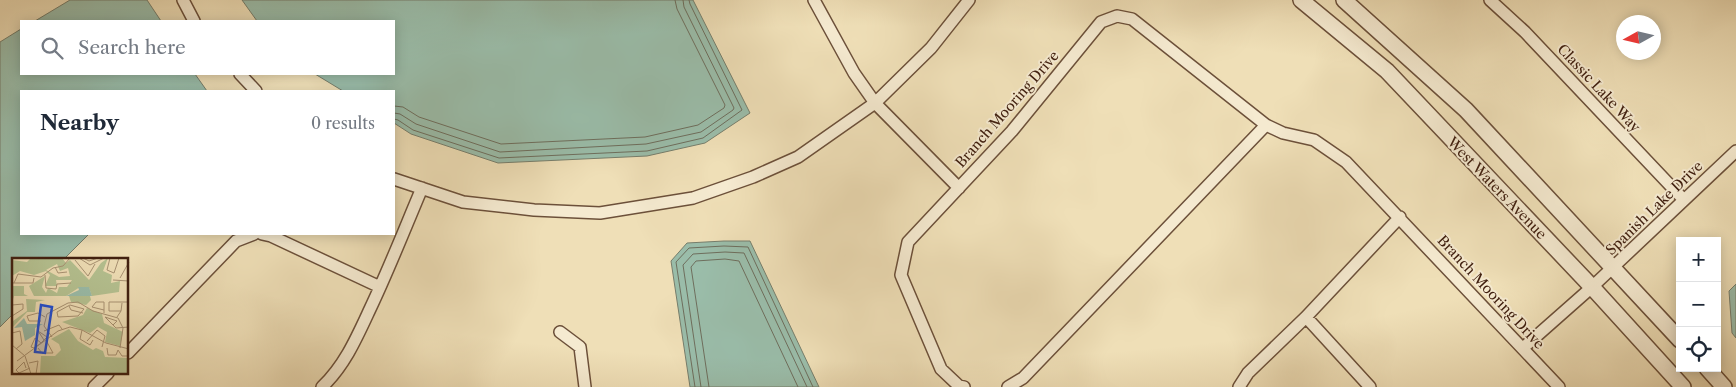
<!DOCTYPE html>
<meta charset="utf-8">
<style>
:root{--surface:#fff;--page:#f6f6f7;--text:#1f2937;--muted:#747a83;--line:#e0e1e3}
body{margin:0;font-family:"Libre Caslon Text",serif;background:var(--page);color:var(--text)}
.controls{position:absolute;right:15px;bottom:15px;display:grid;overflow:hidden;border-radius:0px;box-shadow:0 2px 12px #0003}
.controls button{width:45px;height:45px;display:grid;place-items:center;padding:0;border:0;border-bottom:1px solid var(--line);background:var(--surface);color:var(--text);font:25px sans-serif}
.compass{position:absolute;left:1616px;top:15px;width:45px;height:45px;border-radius:50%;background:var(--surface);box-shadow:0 2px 12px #0003;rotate:262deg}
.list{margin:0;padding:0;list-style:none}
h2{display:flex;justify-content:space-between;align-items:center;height:65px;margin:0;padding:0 20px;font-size:21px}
h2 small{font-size:16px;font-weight:400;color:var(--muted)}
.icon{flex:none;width:28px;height:28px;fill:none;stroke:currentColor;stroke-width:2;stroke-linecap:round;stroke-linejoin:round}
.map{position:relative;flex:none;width:1736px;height:387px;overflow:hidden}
.search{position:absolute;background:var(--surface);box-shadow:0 2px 12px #0003;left:20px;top:20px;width:375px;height:55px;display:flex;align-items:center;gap:12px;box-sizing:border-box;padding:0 18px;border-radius:0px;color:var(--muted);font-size:19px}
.panel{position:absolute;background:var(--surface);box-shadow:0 2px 12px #0003;left:20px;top:90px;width:375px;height:145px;border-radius:0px}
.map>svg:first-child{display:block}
.water{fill:#9abdaa;stroke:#767e6c}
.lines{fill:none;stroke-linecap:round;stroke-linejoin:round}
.shore{stroke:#6e6e5d;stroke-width:1}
.minor-casing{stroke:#6c503a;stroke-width:14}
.tertiary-casing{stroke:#6c503a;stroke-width:18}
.minor{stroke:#f5ead0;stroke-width:11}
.tertiary{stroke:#f5ead0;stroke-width:15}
.labels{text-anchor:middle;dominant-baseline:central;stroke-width:4;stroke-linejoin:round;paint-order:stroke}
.street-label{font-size:14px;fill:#412010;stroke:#f5ead0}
.inset-road{fill:none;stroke:#a99374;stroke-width:1}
.view{fill:#1d4ed8;fill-opacity:0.15;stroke:#1d4ed8;stroke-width:2.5}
.inset-edge{fill:none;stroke:#412010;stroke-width:2.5}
</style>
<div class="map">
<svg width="1736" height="387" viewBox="0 0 1736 387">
<rect width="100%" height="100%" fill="#efdfb7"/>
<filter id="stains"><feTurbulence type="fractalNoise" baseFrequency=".004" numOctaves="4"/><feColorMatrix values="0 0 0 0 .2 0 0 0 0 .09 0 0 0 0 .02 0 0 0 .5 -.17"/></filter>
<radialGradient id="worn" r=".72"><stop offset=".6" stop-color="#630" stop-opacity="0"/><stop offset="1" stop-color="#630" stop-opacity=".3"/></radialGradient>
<path class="water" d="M70,0h77l14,21h-126z
M242,0h451l57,113 -45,30 -58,13 -149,7 -87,-29 -17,-11v-32h-51l-28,-17h79v-53h-137z
M21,29v45h174l12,17h-186v143h68l-25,25 -50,1v53l-14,14v-285z
M724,241h26l69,146h-129l-19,-126 16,-18z
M1736,284v54l-4,-5 -3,-42z"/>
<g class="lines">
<path class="shore" d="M394,106l9,1 16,10 82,27 144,-7 53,-12 26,-17 1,-3 -48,-96 -2,-9
M394,113l6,1 16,10 84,28 146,-8 55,-12 32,-22 1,-2 -50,-101 -1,-7
M394,119l4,1 15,10 86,28 148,-7 56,-13 39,-28 -52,-106 -1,-4
M695,387l-19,-125 13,-14 35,-2 24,1 65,140
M701,387l-18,-122 10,-11 32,-2 19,1 63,134
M709,387l-18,-120 5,-6 29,-2 14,2 59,126"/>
<g class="minor-casing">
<path id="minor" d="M183,0l11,21
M814,0l40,73 21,30 84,85
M1490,0l35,32 159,168
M240,74l16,17
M394,179l69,23 71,8 66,3 93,-15 60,-21 45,-20 77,-54 56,-55 38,-48
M262,234l9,2 109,51
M1306,317l64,70
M560,332l20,15 5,40
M1523,348l69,-61 144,-136
M128,353l108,-112 18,-7
M94,387l14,-14
M322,387c23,-22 35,-50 48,-78 19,-40 35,-81 52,-121
M964,387l-5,-1 -18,-17 -40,-94 7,-33 104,-111 89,-109 16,-6 15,3 134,106 17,8 31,7 32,22 213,225
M1008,387l15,-9 243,-253
M1239,387l9,-14 58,-56 94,-100"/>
</g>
<g class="tertiary-casing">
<path id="tertiary" d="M1301,0l86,71 205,216 91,100
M1344,0l122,110 214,230
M1707,368l17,19"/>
</g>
<use href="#minor" class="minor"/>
<use href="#tertiary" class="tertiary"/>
</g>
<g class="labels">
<g class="street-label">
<text transform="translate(1599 88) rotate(47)">Classic Lake Way</text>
<text transform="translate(1007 109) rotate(-49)">Branch Mooring Drive</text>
<text transform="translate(1497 188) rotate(46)">West Waters Avenue</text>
<text transform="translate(1654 208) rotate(-44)">Spanish Lake Drive</text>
<text transform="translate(1491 292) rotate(47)">Branch Mooring Drive</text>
</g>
</g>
<g transform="translate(12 258)">
<rect width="116" height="116" fill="#efdfb7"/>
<path d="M19,0h31l4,5 4,-3 19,20 12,-17 7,-5 -5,13 9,4 -1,8 9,-2 -1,11 -27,4 -3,-8 -9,-1 -14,9h-32l-5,-10 16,-10 -3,11 4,6 2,-5 9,5 2,-6h8l5,-7h-16l1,6h-12l5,-11 -4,-4 -12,4 -14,-4 -8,5v-16l15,2zM45,6l3,7 8,-3 2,8 -11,1 -13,-7zM1,28h11v8l4,2h-14l-2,7zM57,38h21l1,4 -5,5 -15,-3zM14,41l19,1 -9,2 -1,10h-8l-15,16 1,-7 14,-10zM75,50l15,6 2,9 19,9 -3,14 -15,-4 2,-10 -9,-5 -8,6 -28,-11 21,-7zM57,71l9,12 15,9 3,-2 7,3 2,6 23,1v16h-88l1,-18h14l6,-6 -2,-6 -8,-5z" fill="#b5c292" fill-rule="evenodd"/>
<path d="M66,29h11l3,9h-26l13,-6zM12,60l3,6h16l-8,4v7l-10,6 -3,-14 -8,1z" fill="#9abdaa"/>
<path class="inset-road" d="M67,0l11,7 14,-7M71,0l6,3 9,-3M98,0l-3,12 7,3 5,-15M63,2l13,16 7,-12M43,9l3,6 9,-1M33,17l1,13 10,1 1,-5 14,-1M108,20l9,-16M101,22l16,1M0,25h21l1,-5M2,25l4,-9 23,3 12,-9 10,-2 7,-8M0,47l11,-1v5l-11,7M58,47l14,4 -6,7 -20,1 -1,-5zM57,48l2,4 12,3M92,52l-12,-3 4,-5h8v11M109,53h-12v-9h20M105,59l4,-6 1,-8M29,63h-12l-2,-5 11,-3 7,4M101,67l4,-4 -12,-4 11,11 13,-1M70,72l-2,9 10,6 3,-5M32,73l15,-6 3,4M0,75l8,-2 2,13 -6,5M40,79l-8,-11 3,-12 21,-11 10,-1 15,9 25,7 5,10 -3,20M75,83l10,-11 8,6 -3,11M29,85l-6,-5 -4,9 3,1 7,-5 6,-6 -9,-6 6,9M0,87l13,11 6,18M26,90l4,5h11l-6,-11M95,90l1,7h8l2,-5 4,6h7M5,103l41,-30 12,-4 12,3 24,13 23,6M17,105l9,-2 -2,13M14,110l-2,-6 -8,8 3,3 11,-5"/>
<path class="view" d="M29,47l11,2 -7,46 -10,-1z"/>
<rect width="116" height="116" class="inset-edge"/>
</g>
<rect width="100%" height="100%" filter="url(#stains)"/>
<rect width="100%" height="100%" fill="url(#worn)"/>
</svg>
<div class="controls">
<button>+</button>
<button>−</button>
<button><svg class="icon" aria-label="locate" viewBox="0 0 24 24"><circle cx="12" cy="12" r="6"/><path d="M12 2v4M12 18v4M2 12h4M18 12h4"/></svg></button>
</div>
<svg class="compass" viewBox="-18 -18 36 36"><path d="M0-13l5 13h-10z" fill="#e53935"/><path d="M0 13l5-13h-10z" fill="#747a83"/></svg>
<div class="search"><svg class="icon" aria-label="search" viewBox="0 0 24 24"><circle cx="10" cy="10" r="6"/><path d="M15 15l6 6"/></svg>Search here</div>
<section class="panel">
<h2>Nearby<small>0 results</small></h2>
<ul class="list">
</ul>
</section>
</div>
